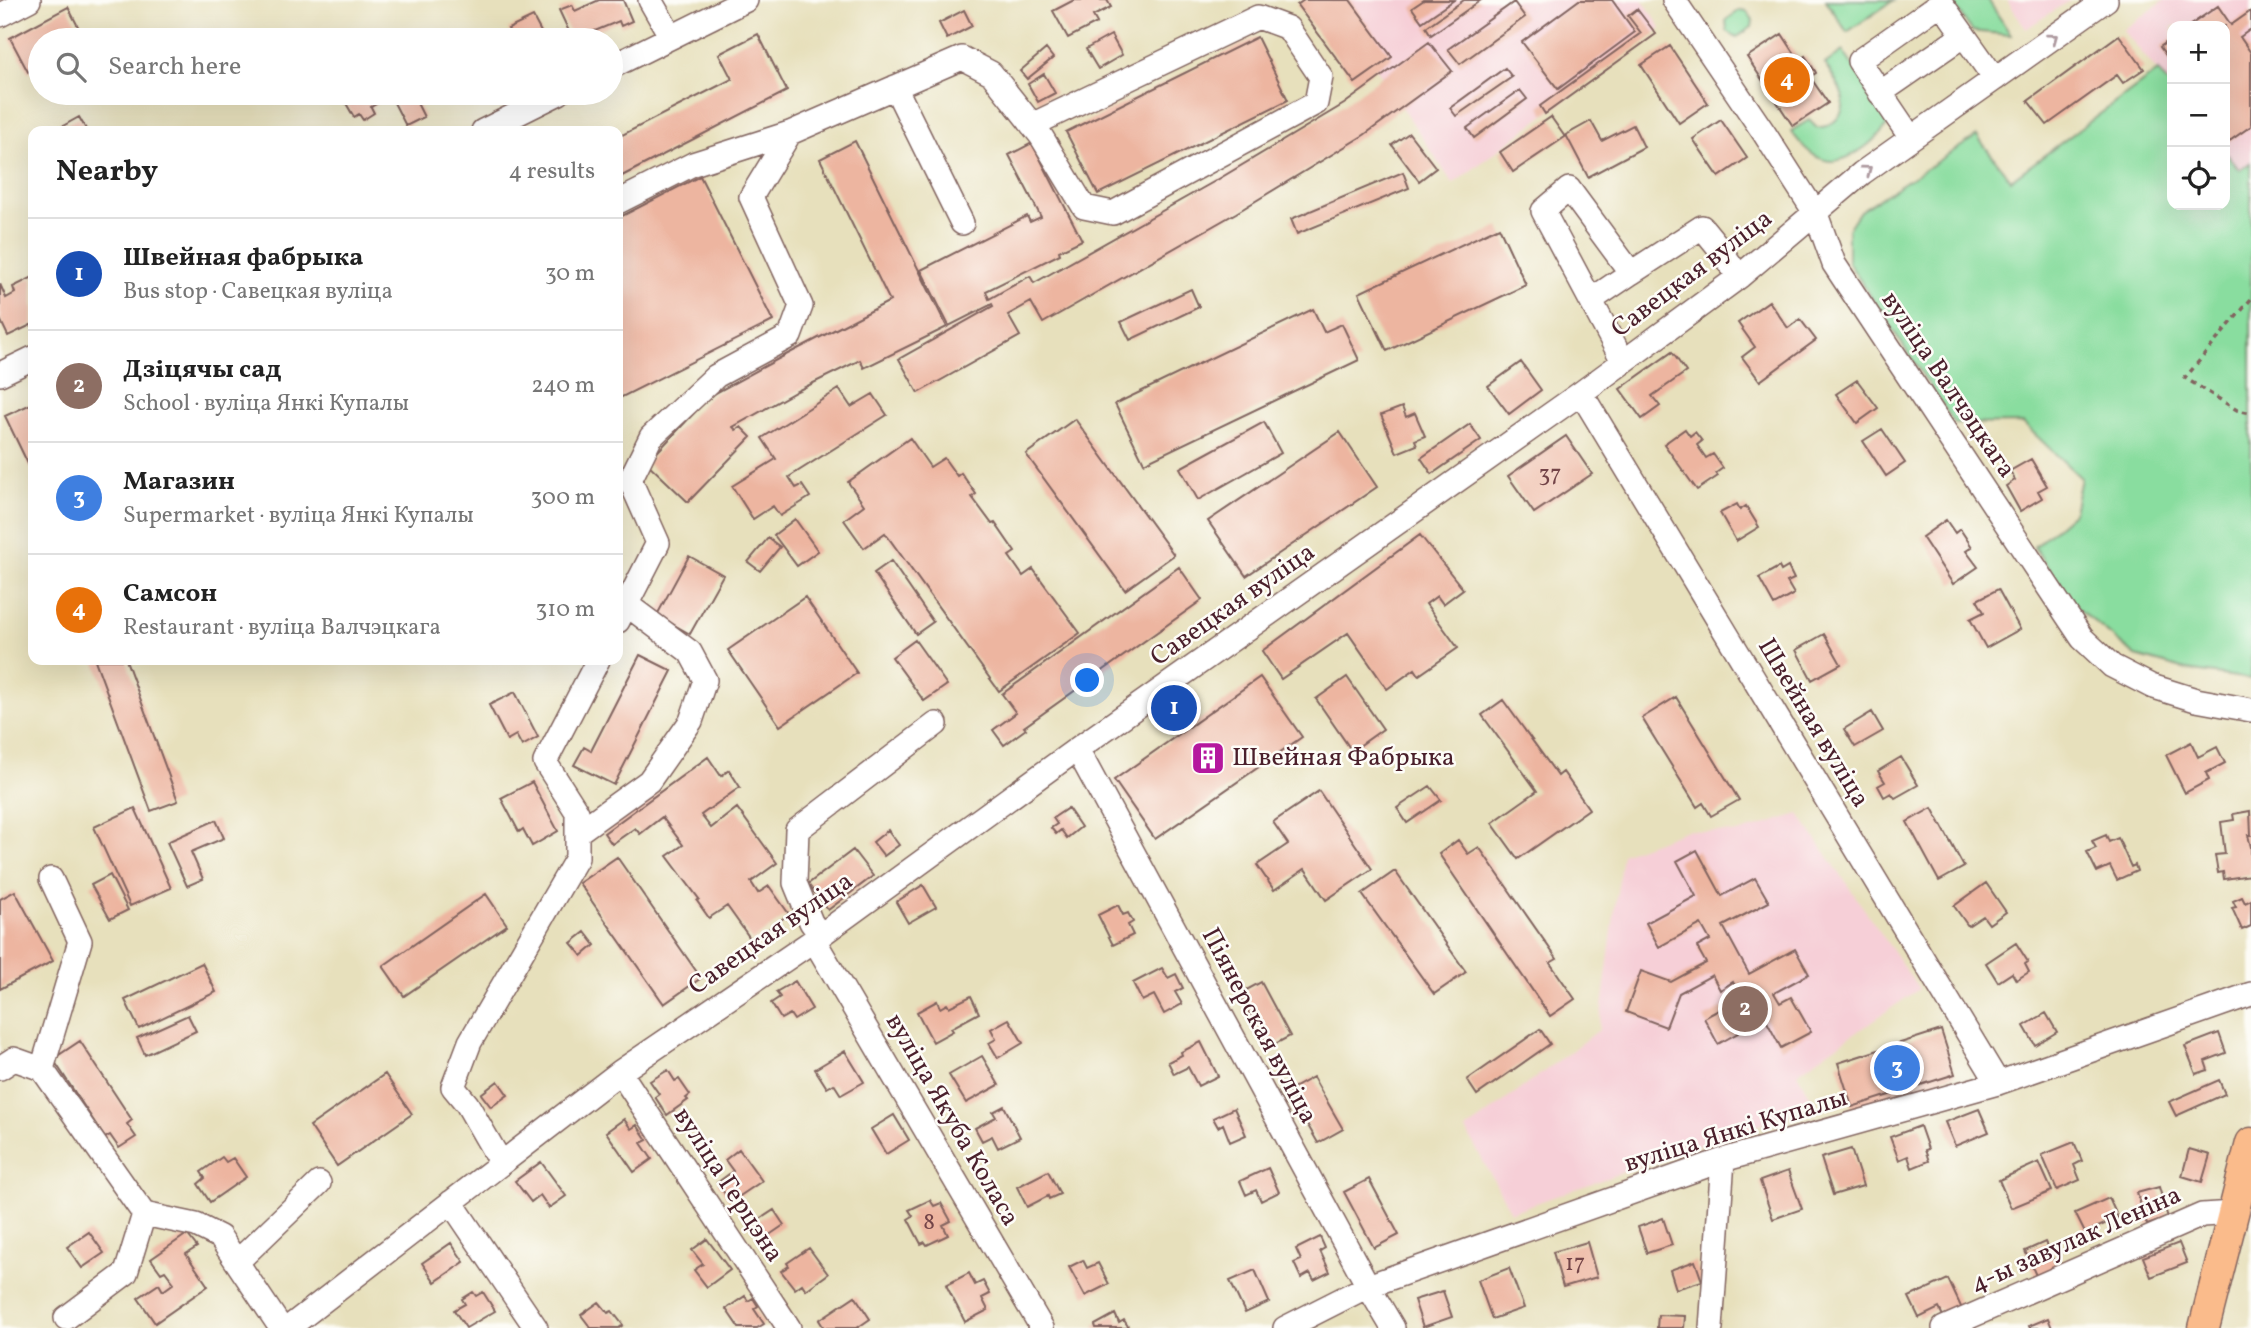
<!DOCTYPE html>
<meta charset="utf-8">
<style>
:root{--surface:#fff;--page:#f6f6f6;--text:#222;--muted:#767676;--line:#e0e0e0;--accent:#111827}
body{margin:0;font-family:Vollkorn,serif;background:var(--page);color:var(--text)}
.controls{position:absolute;right:21px;top:21px;display:grid;overflow:hidden;border-radius:14px;box-shadow:0 7px 28px #0002}
.controls button{width:63px;height:63px;display:grid;place-items:center;padding:0;border:0;border-bottom:2px solid var(--line);background:var(--surface);color:var(--text);font:35px sans-serif}
.you{position:absolute;left:1088px;top:681px;width:24px;height:24px;margin:-18px;border:5px solid #fff;border-radius:50%;background:#1a73e8;box-shadow:0 0 0 10px #1a73e833}
.badge{display:grid;place-items:center;width:46px;height:46px;border-radius:50%;background:var(--accent);color:#fff;font-size:23px;font-weight:700}
.pin{position:absolute;translate:-50% -50%;border:4px solid #fff;box-shadow:0 2px 7px #0006}
.list{margin:0;padding:0;list-style:none}
h2{display:flex;justify-content:space-between;align-items:center;height:91px;margin:0;padding:0 28px;font-size:30px}
h2 small{font-size:23px;font-weight:400;color:var(--muted)}
.list li{display:grid;grid-template-columns:46px 1fr auto;gap:21px;align-items:center;box-sizing:border-box;height:112px;padding:0 28px;border-top:2px solid var(--line)}
.list b{display:block;font-size:26px;white-space:nowrap}
.list p{margin:0;font-size:23px;white-space:nowrap;color:var(--muted)}
.list em{font-size:23px;font-style:normal;color:var(--muted)}
.icon{flex:none;width:38px;height:38px;fill:none;stroke:currentColor;stroke-width:2;stroke-linecap:round;stroke-linejoin:round}
.map{position:relative;flex:none;width:2251px;height:1328px;overflow:hidden}
.search{position:absolute;background:var(--surface);box-shadow:0 7px 28px #0002;left:28px;top:28px;width:595px;height:77px;display:flex;align-items:center;gap:18px;box-sizing:border-box;padding:0 24px;border-radius:38px;color:var(--muted);font-size:26px}
.panel{position:absolute;background:var(--surface);box-shadow:0 7px 28px #0002;left:28px;top:126px;width:595px;height:539px;border-radius:14px}
.map>svg:first-child{display:block}
.built{fill:#f6cfd7}
.green{fill:#89dd9f;stroke:#6a7e65;stroke-width:2}
.building{fill:#edb5a0}
.lines{fill:none;stroke-linecap:round;stroke-linejoin:round}
.minor-casing{stroke:#81635e;stroke-width:26}
.major-casing{stroke:#81635e;stroke-width:33}
.path{stroke:#81635e;stroke-width:3.5;stroke-dasharray:5 5;stroke-linecap:butt}
.minor{stroke:#fff;stroke-width:23}
.major{stroke:#fabb8b;stroke-width:30}
.oneway{stroke:#ae9aa0}
.labels{text-anchor:middle;dominant-baseline:central;stroke-width:5;stroke-linejoin:round;paint-order:stroke}
.number-label{font-size:23px;fill:#734448}
.street-label{font-size:26px;fill:#4a1f2b;stroke:#fdfcf7}
.poi-label{font-size:26px;fill:#4a1f2b;stroke:#fdfcf7;text-anchor:start}
</style>
<div class="map">
<svg width="2251" height="1328" viewBox="0 0 2251 1328">
<rect width="100%" height="100%" fill="#fdfcf7"/>
<filter id="ink" filterUnits="userSpaceOnUse"><feTurbulence type="fractalNoise" baseFrequency=".0143" numOctaves="2"/><feDisplacementMap in="SourceGraphic" scale="14" xChannelSelector="R" yChannelSelector="G"/><feConvolveMatrix kernelMatrix="1 2 1 2 8 2 1 2 1" color-interpolation-filters="sRGB"/></filter>
<filter id="wash" filterUnits="userSpaceOnUse"><feTurbulence type="fractalNoise" baseFrequency=".00686" numOctaves="4" result="noise"/><feDisplacementMap in="SourceGraphic" scale="28" xChannelSelector="R" yChannelSelector="G"/><feGaussianBlur stdDeviation="1.57" result="paint"/><feColorMatrix in="noise" values="0 0 0 0 0 0 0 0 0 0 0 0 0 0 0 0 0 1.4 0 .05"/><feComposite in="paint" operator="in"/></filter>
<g filter="url(#wash)">
<rect width="100%" height="100%" fill="#e7e0bc"/>
<path class="built" d="M1331,0h312l18,28 -208,156z
M2007,0h63l-44,29z
M2165,0h86v162l-11,9 -15,-19v-126h-53v63l-49,-59z
M1799,814l120,175 -122,84 18,31 -304,108 -45,-82 133,-100 23,-176 65,-24 51,3z"/>
<path class="green" d="M1826,0h68l-47,32z
M1951,0h37l23,35 -39,-4z
M1740,10l7,1 6,9 -1,7 -15,10 -10,-6 -1,-11z
M1843,51l46,68c-3,12 -11,17 -20,25 -34,27 -54,21 -78,-13l18,-11 7,7c8,1 14,-1 20,-7 18,-18 -1,-40 -11,-56z
M2158,71l14,18v116h53v-53l15,18 11,-8v517l-65,-9 -50,-14 -61,-50 -41,-59 40,-35 7,-34 -58,-55 -68,1 -107,-162v-33l12,-18 117,-75 34,44z"/>
<g id="blocks">
<path class="building" d="M599,0h24l9,21 -11,5 -2,-5 -46,19 -14,-30 13,-5 3,6z
M1074,0h33l4,7 -18,9 4,7 -29,15 -15,-27z
M1304,0h46l42,57 -37,26 -58,-78z
M1424,0h30l-32,22 -10,-14z
M1464,0h17l-50,35 -5,-8z
M1579,0h33l23,32 -77,57 -36,-47z
M1514,2l11,15 -65,47 -12,-15z
M2218,6l13,19 20,-14v18l-11,8 11,16v73l-23,16 -3,-5v-111h-36z
M68,7l17,33h-45v26l-12,6 -18,-34z
M1637,9l19,25 -111,80 -5,-8 101,-73 -13,-17z
M964,10l8,16 -25,13 -8,-16z
M533,17l9,17 -5,3 2,3h-25l-6,-11z
M758,34l29,57 -169,87v-41l114,-58 -13,-25z
M1782,34l17,26 6,-4 10,15 1,2 -6,4 18,26 -35,23 -46,-69z
M1111,35l11,20 -24,14 -12,-20z
M2119,35l25,34 -21,14 -6,-8 -70,50 -19,-24z
M1257,37l31,63 -190,94 -32,-62z
M2172,38v26l-12,-17z
M1429,42l23,29 -88,64 -128,78 -193,110 -12,-21 -23,13 12,21 -102,57 -19,-34 94,-53 -1,-2 -43,22 -28,-56 106,-54 3,6 11,-5 -32,-62 23,-12 50,97 -23,11 1,3 -74,37 3,8 41,-23 4,7 183,-103 127,-76z
M1670,46l38,57 -29,20 -38,-58z
M1046,49l7,9 -26,21 -7,-8z
M1505,68l7,9 -56,39 -6,-8z
M1044,74l11,19 -17,9 -10,-18z
M1520,90l7,9 -53,39 -7,-10z
M340,93h32l6,10 -7,4 3,6 -11,7 -4,-6 -5,3z
M389,93h23l12,24 -18,9z
M79,117l8,14h-33z
M1551,117l14,20 -52,35 -13,-20z
M1721,120l26,38 -28,19 -26,-38z
M1591,121l11,20 31,-16 11,22 -56,30 -22,-42z
M1409,133l27,35 -17,13 -27,-36z
M855,141l92,186 -83,41 -4,-8 -63,31 -64,36 3,3 5,-3 10,10 -63,65 -41,-39 63,-67 70,-38 110,-57 -70,-142z
M1403,172l6,16 -112,46 -6,-15z
M700,176l73,145 -155,78v-181z
M1499,227l27,58 -139,66 -28,-58z
M33,277v47l-25,12 -8,-17v-35l6,14 9,-5 -2,-6z
M1191,289l8,18 -69,33 -9,-18z
M1769,301l19,27 12,-9 16,21 -56,41 -18,-24 13,-10 -17,-24z
M1313,309l11,23 18,-8 17,36 -215,103 -29,-59z
M1672,352l14,20 -34,24 8,10 -18,13 -22,-30z
M1521,362l20,28 -32,24 -21,-28z
M1857,380l21,28 -21,15 -21,-29z
M839,389l12,18 22,-13 14,21 -98,62 7,11 6,-3 8,12 -30,19 -7,-10 -20,13 -21,-33 44,-27 -14,-21z
M33,403v63l-3,2 -25,-52z
M1402,407l4,10 9,-4 10,23 -10,4 2,5 -20,8 -16,-38z
M1075,419l99,136 -49,35 -99,-136z
M1264,422l17,31 -83,47 -18,-32z
M1470,424l11,16 -49,34 -11,-16z
M1685,429l5,7 5,-4 7,9 -5,4 9,13 7,-4 10,14 -7,5 2,3 -21,14 -33,-46z
M1882,429l23,34 -19,13 -23,-35z
M1340,432l37,55 -131,89 -38,-55z
M1566,436l26,38 -58,39 -26,-37z
M910,438l20,29 14,-9 13,18 4,-3 15,21 -4,3 20,27 3,-1 20,29 -6,4 14,20 10,-7 47,64 -81,58 -114,-158 -21,15 -20,-28 20,-15 -16,-23z
M2031,459l16,27 -9,5 4,7 -22,13 -14,-25 9,-6 -5,-9z
M1737,504l3,6 6,-4 13,21 -23,14 -16,-28z
M795,519l23,32 -21,15 -23,-31z
M1946,520l9,13 5,-4 12,18 -6,4 12,16 -25,17 -31,-47z
M1420,535l43,54 -20,15 -6,-8 -11,8 32,44 -39,27 -4,-6 -28,20 -39,-56 -67,46 -19,-28z
M768,538l12,9 -20,24 -12,-9z
M689,556l34,19 -33,59 -33,-19z
M891,561l42,61 -17,12 -42,-61z
M1179,567l23,33 -178,127 2,2 -22,16 -11,-15 23,-17 -14,-19z
M1779,567l2,4 7,-4 6,12 -7,3 7,12 -20,11 -15,-27z
M1998,589l22,40 -34,19 -16,-29 14,-7 -7,-12z
M805,597l52,76 -77,53 -52,-76z
M1824,634l17,30 -29,16 -16,-30z
M915,640l32,45 -23,16 -32,-44z
M640,655l32,16 -58,114 -40,-20 10,-18 7,4z
M95,660h31l52,141 -27,10z
M1260,677l42,60 -147,102 -41,-59z
M1347,677l36,52 -31,22 -36,-52z
M515,692l23,45 -16,9 -6,-11 -9,5 -18,-35z
M1676,697l63,103 -28,16 -8,-13 -6,4 -55,-89z
M1503,700l55,76 5,-4 26,37 -71,50 -26,-36 45,-32 -55,-76z
M1872,712l11,19 -28,16 -11,-18z
M2191,742l7,15 19,-10 8,16 -19,10 3,7 -24,13 -19,-38z
M708,757l13,19 8,-6 11,17 -39,28 10,13 26,-20 40,55 -26,19 7,11 11,-7 20,28 -37,27 -25,-35 -18,12 -12,-17 2,-2 -32,-43 16,-11 -21,-28 -22,17 -5,-6 -23,16 -8,-11z
M1901,757l17,28 -23,13 -4,-5 -7,4 -6,-11 7,-4 -7,-11z
M532,782l26,49 -26,15 -9,-17 -4,3 -18,-34z
M1430,786l11,14 -34,23 -10,-15z
M1319,791l53,78 -46,31 -21,-31 -31,21 -17,-25 31,-21 -15,-22z
M135,808l36,80 -41,18 -36,-79z
M1068,808l13,19 -14,11 -6,-8 -5,4 -5,-6 6,-4 -4,-6z
M1932,808l32,59 -25,14 -32,-59z
M2250,811l1,24h-3l3,12v28l-27,4 -1,-7 -5,1 -3,-18 10,-1 -4,-32 13,-2 -1,-6z
M216,820l8,18 -33,14 12,27 -16,7 -20,-44z
M888,830l11,15 -15,11 -11,-14z
M2106,835l3,7 9,-4 13,29 4,-2 2,6 -20,9 -7,-14 -13,6 -10,-20 9,-4 -4,-7z
M1458,840l10,14 11,-7 78,112 -7,4 25,36 -25,17 -111,-162z
M853,850l20,26 -45,34 -20,-26z
M1697,850l25,46 33,-18 14,24 -46,24 26,48 46,-25 14,25 -35,19 6,10 11,-6 20,35 -30,16 -16,-30 -47,26 -14,-26 37,-20 -8,-16 -13,8 -8,-15 -33,18 -13,34 -40,-15 15,-41 30,11 35,-19 -9,-16 13,-7 -9,-16 -42,23 -13,-24 50,-27 -19,-35z
M617,857l84,121 -37,26 -85,-121z
M1395,871l71,101 -32,22 -72,-100z
M110,875l18,35 -18,9 -19,-34z
M1986,883l20,29 -17,12 -6,-8 -15,10 -14,-20z
M923,885l13,22 -28,16 -12,-21z
M15,891l38,70 -53,28v-90z
M486,894l21,31 -103,71 -21,-30z
M2242,897l3,6 6,-3v26l-9,4 -10,-22 4,-1 -3,-6z
M1118,905l5,10 5,-2 5,9 -5,3 5,10 -20,10 -15,-30z
M585,932l10,13 -13,11 -11,-13z
M2016,943l12,19 -3,2 4,8 -13,8 -4,-7 -14,9 -12,-19z
M202,963l14,29 -77,37 -14,-29z
M1162,968l6,10 8,-4 7,14 -8,4 7,12 -18,10 -10,-19 -12,6 -9,-18z
M795,981l17,28 -18,11 -4,-6 -9,5 -10,-16 9,-6 -4,-5z
M1261,982l29,54 -22,12 -29,-54z
M971,996l8,17 -28,15 2,3 -20,11 -16,-30 20,-11 3,7 7,-4 2,3z
M2046,1013l11,19 -22,13 -11,-19z
M188,1015l8,16 -51,24 -8,-17z
M1009,1019l14,24 -25,15 -9,-15 7,-4 -5,-10z
M1540,1029l10,15 -73,51 -10,-15z
M1941,1030l14,44 -103,33 -14,-44z
M2219,1033l7,20 -21,8 3,9 -12,4 -11,-28z
M80,1041l52,79 -5,4 9,13 -17,11 -9,-13 -5,3 -52,-79z
M1201,1042l17,34 -20,10 -10,-19 -14,7 -6,-12 14,-7 -1,-3z
M845,1051l19,31 -23,13 -7,-11 -7,4 -12,-19z
M982,1056l17,29 -33,18 -17,-28z
M668,1070l7,11 4,-2 11,16 -4,3 2,2 -21,15 -12,-18 4,-3 -9,-13z
M385,1074l27,40 -75,52 -27,-40z
M1313,1077l30,52 -25,14 -30,-52z
M2219,1080l6,14 -49,22 -7,-14z
M498,1081l10,14 -17,12 -10,-13z
M1004,1106l16,31 -22,11 -6,-12 -10,5 -7,-13 21,-11 -3,-5z
M1234,1108l12,27 -16,7 -7,-18 -5,3 -5,-9z
M1979,1109l10,23 -34,14 -10,-24z
M894,1115l15,25 -23,14 -15,-25z
M624,1119l7,10 6,-4 10,15 -6,3 11,16 -18,13 -28,-40z
M1920,1126l8,23 -3,1 4,11 -17,7 -4,-12 -9,4 -9,-23z
M2074,1142l8,19 -8,4 6,15 -23,10 -15,-35z
M739,1149l23,32 -31,21 -14,-19 16,-12 -8,-11z
M1851,1149l12,37 -30,9 -12,-37z
M2189,1149l21,6 -8,27 -20,-6z
M222,1157l4,5 7,-4 13,19 -36,25 -12,-18 7,-6 -4,-6z
M541,1162l25,34 -17,12 -9,-13 -9,7 -16,-21z
M2039,1162l13,29 -41,17 -12,-28z
M1268,1168l11,24 -18,9 -5,-11 -10,5 -6,-14z
M1048,1171l12,23 -11,5 -1,-3 -21,11 -10,-20z
M1788,1171l14,38 -29,10 -13,-38z
M1369,1179l30,56 -25,13 -30,-56z
M2159,1187l9,31 -21,7 -10,-32z
M2109,1198l9,20 -33,15 -10,-20z
M930,1200l4,6 7,-3 10,18 -8,4 5,10 -21,10 -2,-3 -4,2 -13,-25 5,-3 -4,-6z
M774,1210l10,15 -22,15 -11,-15z
M1663,1218l9,27 -25,8 -9,-26z
M89,1232l15,21 -22,15 -15,-21z
M187,1234l10,13 -11,7 22,32 -53,37 -17,-25 21,-14 4,7 11,-8 -9,-12 -4,2 -10,-14z
M1320,1237l5,11 -5,3 10,21 -16,8 -4,-7 -9,5 -7,-15 7,-3 -5,-11z
M707,1239l23,31 -23,17 -13,-17 9,-6 -11,-14z
M1587,1242l10,35 -34,10 -10,-35z
M2045,1242l13,28 -20,10 -13,-29z
M451,1243l13,19 -29,20 -13,-19z
M2179,1243l8,20 -36,14 -8,-20z
M809,1248l19,26 -22,16 -4,-6 -7,5 -14,-18 8,-5 -2,-3z
M1083,1260l4,8 11,-5 11,21 -24,12 -16,-29z
M1695,1261l7,20 -26,8 -6,-19z
M1509,1268l15,40 -32,11 -14,-39z
M1255,1270l14,32 -24,11 -15,-32z
M969,1273l6,12 8,-4 7,13 -8,4 6,12 -23,12 -19,-37z
M1948,1279l14,30 -18,9 -5,-10 -20,10 -10,-21z
M1443,1291l9,26 -29,10 -9,-27z
M473,1292l3,4 7,-4 12,19 -29,17 -12,-18 11,-6 -3,-5z
M745,1296l3,5 5,-3 5,8 -4,3 10,15 -7,4h-18l-13,-19z
M855,1296l15,23 -13,9h-33l-5,-8z
M599,1302l9,11 4,-2 11,14 -4,3h-28l-10,-13z
M1115,1314l4,9 5,-3 5,8h-33l-1,-3z
M1658,1315l27,1 -1,12h-27z
M2048,1318l4,10h-22l-1,-2z"/>
</g>
</g>
<g filter="url(#ink)">
<use href="#blocks" fill-opacity="0" stroke="#81635e" stroke-width="2"/>
<g class="lines">
<g class="minor-casing">
<path id="minor" d="M650,0l21,37
M1674,0l90,133 52,81 18,50 248,374 30,28 39,20 45,14 55,10
M0,15l29,-15
M611,67l135,-67
M895,87l67,136
M1880,93l84,-58
M483,131l76,-38
M1911,138l-52,-77 82,-58 54,76
M618,202l75,-38 97,-31
M1591,300l40,-27
M1623,361l-80,-150 26,-22 62,84 71,-46 18,22 19,28
M0,374l33,-16
M1581,393l417,690
M618,621l40,-78 -28,-63 21,-43 65,-61 74,-40 11,-30 -50,-109 39,-64 172,-75 29,15 50,63 43,71 29,6 203,-110 5,-26 -33,-49 -30,-11 -226,108
M1077,749l291,537 25,42
M577,833l72,-52 42,-60 14,-41 -15,-28 -72,-54
M51,879l29,62 -38,128 102,145 52,11 24,12 61,91
M820,935l-9,-13 -16,-39 2,-53 139,-106
M814,940l228,388
M0,1068l14,-9 28,10
M620,1072l169,256
M501,1163l-34,-59 -14,-17 17,-45 107,-184v-46l-32,-50 53,-102
M451,1202l85,126
M237,1262l82,-79
M66,1318l60,-45 18,-59
M288,1328l332,-256 194,-132 263,-191 504,-356 158,-116 123,-104 244,-173
M1285,1328l83,-42 355,-126 275,-77 253,-89
M1711,1328l12,-168
M1944,1328l258,-113 31,-2"/>
</g>
<g class="major-casing">
<path id="major" d="M2204,1328l47,-185"/>
</g>
<path class="path" d="M2251,299l-66,79 52,32 14,3"/>
<use href="#minor" class="minor"/>
<use href="#major" class="major"/>
</g>
<defs><path id="oneway-chevron" d="M-2-3.5L2.5 0L-2 3.5" fill="none" stroke-width="1.6" stroke-linecap="round" stroke-linejoin="round" transform="scale(1.75)"/></defs>
<g class="oneway">
<use href="#oneway-chevron" transform="translate(2053 38) rotate(-36)"/>
<use href="#oneway-chevron" transform="translate(1867 170) rotate(-37)"/>
</g>
</g>
<defs>
<g id="building-square" transform="scale(1.75)"><rect x="-9" y="-9" width="18" height="18" rx="4" fill="#b5179e" stroke="#fdfcf7"/><path d="M-4-6H4V6H1V3H-1V6H-4ZM-2.5-4.3h1.7v1.8h-1.7ZM.8-4.3h1.7v1.8H.8ZM-2.5-1h1.7V.8h-1.7ZM.8-1h1.7V.8H.8Z" fill="#fff"/></g>
</defs>
<g fill-rule="evenodd">
<use href="#building-square" x="1208" y="758"/>
</g>
<g class="labels">
<g class="number-label">
<text x="1550" y="475">37</text>
<text x="929" y="1223">8</text>
<text x="1575" y="1264">17</text>
</g>
<g class="street-label">
<text transform="translate(1692 274) rotate(-37)">Савецкая вуліца</text>
<text transform="translate(1948 385) rotate(56)">вуліца Валчэцкага</text>
<text transform="translate(1233 605) rotate(-35)">Савецкая вуліца</text>
<text transform="translate(1813 723) rotate(59)">Швейная вуліца</text>
<text transform="translate(771 934) rotate(-35)">Савецкая вуліца</text>
<text transform="translate(1259 1026) rotate(62)">Піянерская вуліца</text>
<text transform="translate(952 1120) rotate(60)">вуліца Якуба Коласа</text>
<text transform="translate(1736 1131) rotate(-17)">вуліца Янкі Купалы</text>
<text transform="translate(728 1185) rotate(57)">вуліца Герцэна</text>
<text transform="translate(2076 1240) rotate(-24)">4-ы завулак Леніна</text>
</g>
<g class="poi-label">
<text x="1232" y="758">Швейная Фабрыка</text>
</g>
</g>
</svg>
<div class="controls">
<button>+</button>
<button>−</button>
<button><svg class="icon" aria-label="locate" viewBox="0 0 24 24"><circle cx="12" cy="12" r="6"/><path d="M12 2v4M12 18v4M2 12h4M18 12h4"/></svg></button>
</div>
<div class="you"></div>
<div class="pin badge" style="left:1174px;top:708px;background:#1a4fb4">1</div>
<div class="pin badge" style="left:1745px;top:1009px;background:#8d6e63">2</div>
<div class="pin badge" style="left:1897px;top:1068px;background:#3f7fe0">3</div>
<div class="pin badge" style="left:1787px;top:80px;background:#e8710a">4</div>
<div class="search"><svg class="icon" aria-label="search" viewBox="0 0 24 24"><circle cx="10" cy="10" r="6"/><path d="M15 15l6 6"/></svg>Search here</div>
<section class="panel">
<h2>Nearby<small>4 results</small></h2>
<ul class="list">
<li><span class="badge" style="background:#1a4fb4">1</span><div><b>Швейная фабрыка</b><p>Bus stop · Савецкая вуліца</p></div><em>30 m</em></li>
<li><span class="badge" style="background:#8d6e63">2</span><div><b>Дзіцячы сад</b><p>School · вуліца Янкі Купалы</p></div><em>240 m</em></li>
<li><span class="badge" style="background:#3f7fe0">3</span><div><b>Магазин</b><p>Supermarket · вуліца Янкі Купалы</p></div><em>300 m</em></li>
<li><span class="badge" style="background:#e8710a">4</span><div><b>Самсон</b><p>Restaurant · вуліца Валчэцкага</p></div><em>310 m</em></li>
</ul>
</section>
</div>
